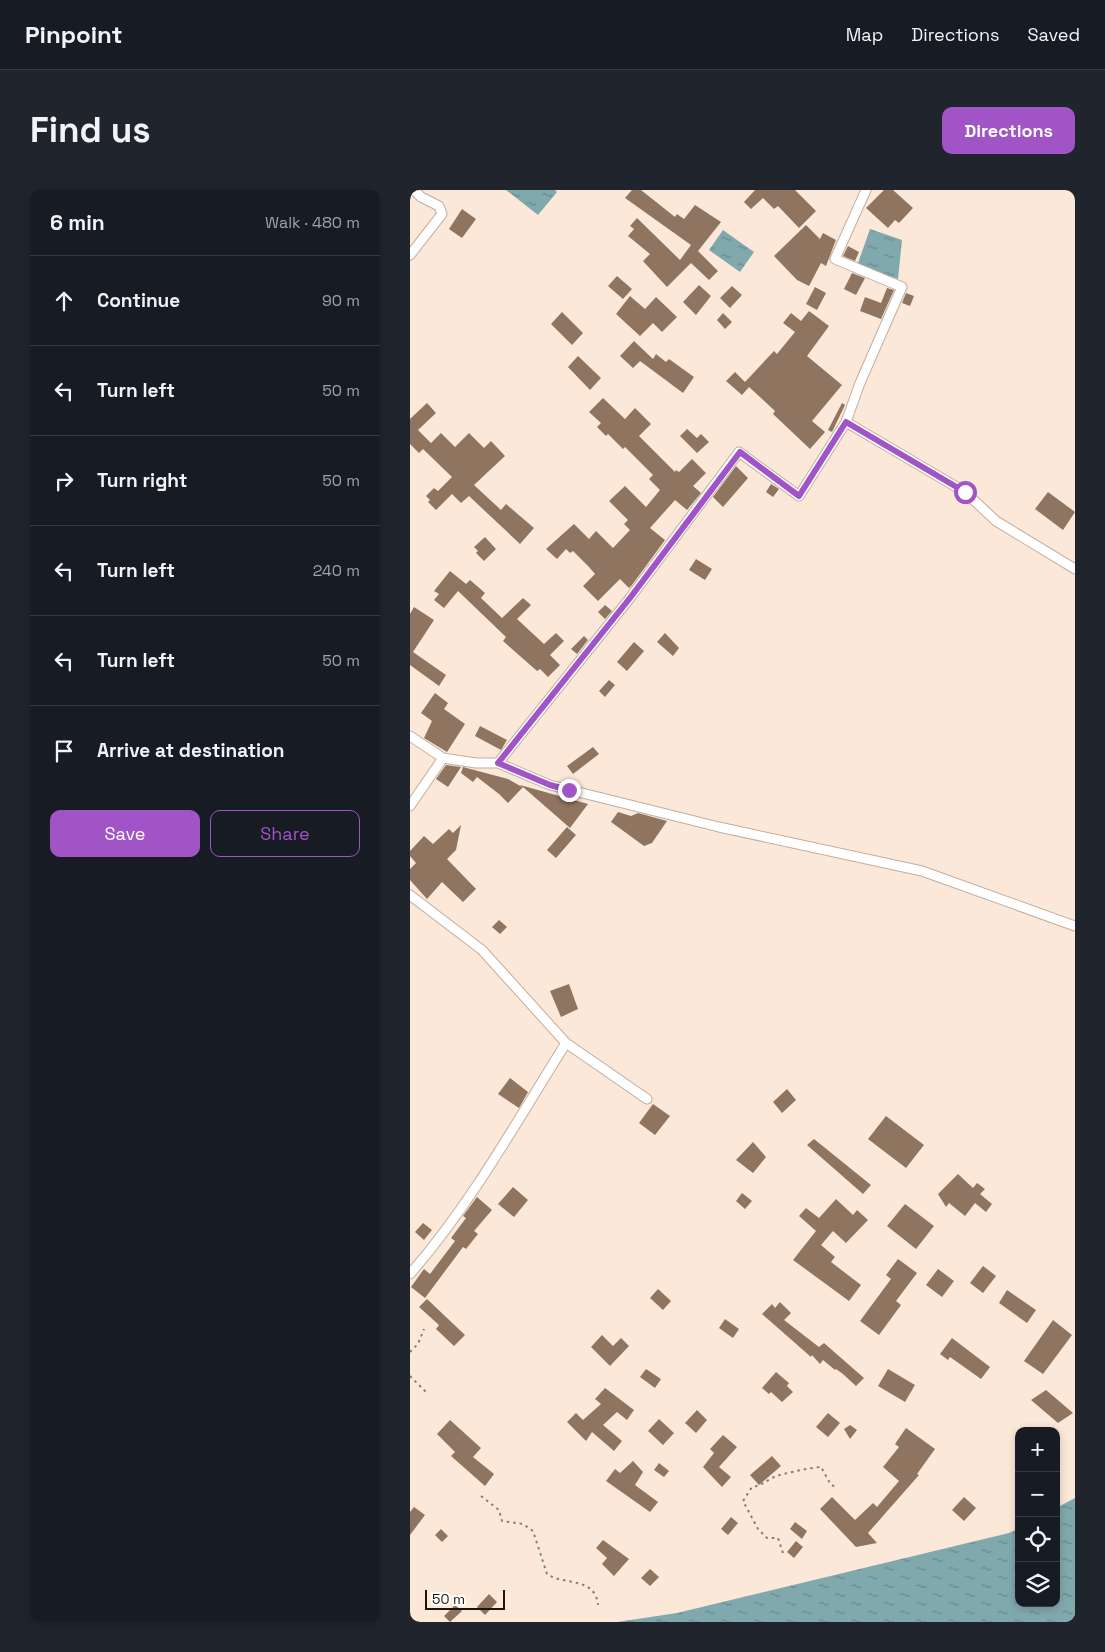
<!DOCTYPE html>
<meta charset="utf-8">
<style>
:root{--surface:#171b24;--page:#20242c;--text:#f1f3f6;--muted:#9ea1a6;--line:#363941;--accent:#a054c6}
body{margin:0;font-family:"Space Grotesk",sans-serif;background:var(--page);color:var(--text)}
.controls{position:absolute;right:15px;bottom:15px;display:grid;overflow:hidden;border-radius:10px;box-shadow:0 2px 8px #0003}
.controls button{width:45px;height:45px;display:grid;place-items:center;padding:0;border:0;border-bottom:1px solid var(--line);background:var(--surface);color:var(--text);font:25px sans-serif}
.scale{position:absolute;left:15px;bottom:12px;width:80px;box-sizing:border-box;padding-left:5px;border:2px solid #1a140e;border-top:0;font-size:14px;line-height:18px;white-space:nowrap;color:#1a140e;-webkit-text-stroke:4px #fff;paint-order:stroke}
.stop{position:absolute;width:15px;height:15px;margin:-11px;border:4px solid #a054c6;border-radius:50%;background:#fff}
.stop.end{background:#a054c6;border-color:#fff;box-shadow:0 1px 5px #0008}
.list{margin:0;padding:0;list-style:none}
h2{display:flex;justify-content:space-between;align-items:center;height:65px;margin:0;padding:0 20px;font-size:21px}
h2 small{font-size:16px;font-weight:400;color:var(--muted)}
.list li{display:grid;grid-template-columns:32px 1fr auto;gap:15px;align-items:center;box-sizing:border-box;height:90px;padding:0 20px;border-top:1px solid var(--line)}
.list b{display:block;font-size:19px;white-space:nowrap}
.list em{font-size:16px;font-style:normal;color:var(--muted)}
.actions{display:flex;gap:10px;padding:15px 20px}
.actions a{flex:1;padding:11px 0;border:1px solid var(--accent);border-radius:10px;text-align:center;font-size:18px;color:var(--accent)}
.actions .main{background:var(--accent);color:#fff}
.icon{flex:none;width:28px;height:28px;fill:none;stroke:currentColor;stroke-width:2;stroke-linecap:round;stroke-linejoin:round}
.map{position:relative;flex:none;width:665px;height:1432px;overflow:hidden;border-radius:10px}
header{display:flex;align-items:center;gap:30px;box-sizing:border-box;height:70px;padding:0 25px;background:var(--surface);border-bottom:1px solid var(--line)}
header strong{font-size:24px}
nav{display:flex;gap:28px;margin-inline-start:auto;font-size:18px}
.intro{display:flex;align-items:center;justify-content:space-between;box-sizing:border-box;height:120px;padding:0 30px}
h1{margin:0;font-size:35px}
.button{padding:12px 22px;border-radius:10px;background:var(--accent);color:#fff;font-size:18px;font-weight:700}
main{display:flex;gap:30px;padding:0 30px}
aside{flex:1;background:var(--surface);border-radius:10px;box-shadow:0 2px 8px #0003}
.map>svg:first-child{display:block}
.water{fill:url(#water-ripples)}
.building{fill:#8f7560}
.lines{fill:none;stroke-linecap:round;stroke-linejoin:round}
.street-casing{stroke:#c0ae9f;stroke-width:11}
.path{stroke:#897c71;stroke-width:2;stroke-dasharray:2.5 4;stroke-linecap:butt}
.street{stroke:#fff;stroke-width:9}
.route{stroke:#a054c6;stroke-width:6}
</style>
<header>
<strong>Pinpoint</strong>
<nav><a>Map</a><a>Directions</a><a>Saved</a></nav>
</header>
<div class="intro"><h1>Find us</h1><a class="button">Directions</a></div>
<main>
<aside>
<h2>6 min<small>Walk · 480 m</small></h2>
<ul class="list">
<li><svg class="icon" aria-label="ahead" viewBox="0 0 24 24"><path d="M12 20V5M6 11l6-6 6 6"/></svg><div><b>Continue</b></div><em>90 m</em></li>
<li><svg class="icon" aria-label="left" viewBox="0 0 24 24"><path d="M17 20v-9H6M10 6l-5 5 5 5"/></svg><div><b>Turn left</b></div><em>50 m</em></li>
<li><svg class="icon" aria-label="right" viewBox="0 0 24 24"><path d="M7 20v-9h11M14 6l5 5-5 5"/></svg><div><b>Turn right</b></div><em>50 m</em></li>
<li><svg class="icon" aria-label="left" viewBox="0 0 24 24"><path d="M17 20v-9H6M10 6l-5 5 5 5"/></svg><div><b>Turn left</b></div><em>240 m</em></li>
<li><svg class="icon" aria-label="left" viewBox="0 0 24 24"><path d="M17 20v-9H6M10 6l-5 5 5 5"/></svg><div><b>Turn left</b></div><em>50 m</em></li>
<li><svg class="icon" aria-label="arrive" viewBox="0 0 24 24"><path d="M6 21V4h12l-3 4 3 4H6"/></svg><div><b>Arrive at destination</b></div></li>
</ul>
<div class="actions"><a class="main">Save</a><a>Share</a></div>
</aside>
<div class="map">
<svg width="665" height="1432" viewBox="0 0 665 1432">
<defs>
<pattern id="water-ripples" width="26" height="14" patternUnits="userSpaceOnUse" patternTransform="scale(1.25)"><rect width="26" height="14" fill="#80a9ae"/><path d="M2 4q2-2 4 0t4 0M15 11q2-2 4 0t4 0" fill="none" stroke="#68888c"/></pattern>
</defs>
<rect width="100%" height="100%" fill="#fce8d9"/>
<path class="water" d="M96,0h49l2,2 -19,23z
M460,39l32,11 -4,39 -41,-13z
M313,40l31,22 -14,20 -31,-22z
M665,1308v124h-458l60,-9 332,-80 10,-5v75h37v-95z"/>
<path class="building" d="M222,0h9l34,27 2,-3 7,5 11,-14 26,17 -23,29 20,20 -9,9 -18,-17 -24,24 -24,-26 7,-7 -22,-18 6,-7 -4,-3 7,-8 43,42 11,-15 -66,-47z
M345,0h40l21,21 -17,17 -21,-22 -4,3 -11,-11 -12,11 -7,-7z
M474,0h9l20,18 -14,15 -4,-3 -7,8 -22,-20z
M52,19l14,10 -14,19 -13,-9z
M396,35l14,14 3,-6 13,7 -10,26 -5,-3 -12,23 -12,-6 -23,-24z
M438,56l11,6 -4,9 -12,-5z
M442,83l13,5 -9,17 -12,-6z
M207,86l15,13 -9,10 -15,-13z
M289,95l12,11 -15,19 -13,-13z
M322,96l10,9 -12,13 -10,-10z
M405,97l11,6 -9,17 -11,-6z
M477,98l7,2 -13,29 -21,-8 5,-14 16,6z
M496,103l8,3 -4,10 -8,-3z
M220,106l15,13 11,-12 21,20 -15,15 -9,-9 -13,13 -24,-22z
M399,121l20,15 -22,30 35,29 -30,36 13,11 -15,17 -37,-35 2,-3 -26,-24 -7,8 -16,-14 9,-9 10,10 29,-31 3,3 18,-22 -12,-9 8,-10 10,8z
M152,122l21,21 -11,12 -21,-21z
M313,123l9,9 -7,7 -8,-9z
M224,151l19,18 3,-5 10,8 3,-3 25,18 -11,16 -43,-32 -7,7 -13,-12z
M168,166l23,22 -11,12 -22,-23z
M193,208l22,21 10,-11 16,16 -12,12 36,36 1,-2 3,2 13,-13 14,14 -13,13 8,7 -14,17 -12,-10 -25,28 15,12 -33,45 -3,3 -9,-9 -22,22 -15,-15 12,-12 -6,-7 -16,-16 -3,2 -4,-4 -9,10 -11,-10 28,-25 15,15 7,-8 17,17 17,-18 -6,-6 4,-4 -19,-19 16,-15 21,21 14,-17 -11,-11 4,-4 -28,-28 -2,2 -15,-15 -2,2 -9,-9 4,-4 -12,-11z
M17,213l9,10 -18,17 13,13 10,-10 14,14 14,-14 15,15 7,-7 14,15 -31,29 27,25 5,-6 28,24 -14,16 -51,-48 -8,7 -9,-9 -16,16 -8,-8 2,-2 -4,-4 8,-8 4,3 14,-14 -29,-28 -4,4 -9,-9v-25z
M432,213l3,2 -13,27 -4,-2z
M277,239l10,9 4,-4 8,8 -12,11 -17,-17z
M326,276l12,12 -25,29 -10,-10z
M361,294l8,5 -6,8 -7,-5z
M638,302l27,20 -12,18 -28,-21z
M75,347l11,12 -12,12 -8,-8 2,-2 -4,-4z
M286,369l16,10 -7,11 -16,-10z
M40,381l16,13 4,-4 15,13 -4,5 21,20 21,-20 8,7 -14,14 27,25 12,-11 8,8 -14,14 10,10 -12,12 -8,-8 -3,2 -34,-30 3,-4 -48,-46 -14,17 -10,-8 5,-6 -5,-3z
M195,415l7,6 -7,8 -7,-7z
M4,417l20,13 -21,32 33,23 -7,11 -29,-21v-51z
M255,443l14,15 -6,8 -16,-14z
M174,446l4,4 -11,14 -6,-5z
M224,452l10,9 -17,20 -10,-9z
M199,490l6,5 -10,12 -6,-6z
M25,503l13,10 -4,6 21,15 -18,28 -23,-14 8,-17 -11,-8z
M70,536l27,14 -6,10 -26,-14z
M183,557l6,7 -26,20 -6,-8z
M36,575l15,2 -13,20 -12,-8z
M53,577l45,12 14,8 -2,-2 68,19 -18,24 -47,-41 -15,16 -9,-9 -22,-17 -4,5 -12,-9z
M208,622l13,4 7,-3 29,8 -15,22 -8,3 -33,-24z
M51,635l-5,25 -9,9 29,30 -13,13 -21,-20 -15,17 -17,-19v-11l6,-6 -6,-7v-5l14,-15 9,8 16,-15 4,4z
M157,637l9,8 -20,23 -9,-8z
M89,730l8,7 -7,7 -8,-7z
M159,794l9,25 -17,8 -11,-26z
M100,888l18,14 -9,16 -21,-14z
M377,899l9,11 -14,13 -9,-11z
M243,914l17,12 -15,19 -16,-12z
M476,926l38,29 -18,23 -38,-29z
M404,949l57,46 -8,9 -56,-49z
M343,952l13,15 -13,16 -17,-13z
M548,984l15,14 4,-5 8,6 -5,5 12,10 -6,8 -11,-9 -10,13 -16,-13 -3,4 -8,-13z
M103,997l15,13 -14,17 -16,-13z
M332,1003l10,8 -7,8 -9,-8z
M67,1007l15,13 -18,21 4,3 -12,15 -3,-2 -38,51 -14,-11 13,-18 6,5 25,-33 -4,-3 15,-20 -3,-2z
M426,1009l17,16 4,-5 11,10 -22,23 -13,-12 -12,14 14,12 -4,5 30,23 -12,16 -56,-41 23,-29 -17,-15 7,-8 13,10z
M495,1014l29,22 -18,23 -29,-23z
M13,1033l9,7 -8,10 -9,-8z
M488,1069l19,14 -21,28 5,4 -22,30 -19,-14 31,-42 -5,-4z
M573,1076l13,10 -13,17 -13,-10z
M528,1079l16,12 -12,16 -16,-12z
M248,1099l13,12 -8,9 -13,-12z
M597,1100l29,20 -9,13 -28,-20z
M17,1109l38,36 -11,11 -18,-17 3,-4 -20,-18z
M370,1112l11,11 -7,7 35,27 5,-4 40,35 -8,8 -13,-12 -7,-5 -1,1 -12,-10 -3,4 -8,-9 -1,2 -49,-43 10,-10 3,4z
M315,1129l14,10 -6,9 -14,-10z
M643,1130l19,15 -29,39 -19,-13z
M192,1145l11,11 8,-8 8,8 -19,20 -19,-19z
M542,1148l38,29 -9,12 -31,-22 -2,3 -8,-6z
M236,1179l15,10 -6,9 -15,-11z
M478,1179l27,16 -10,17 -27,-16z
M366,1182l13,11 -2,3 6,6 -11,10 -11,-10 -2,2 -7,-6z
M195,1198l29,22 -7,10 -10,-8 -14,13 19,16 -8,10 -22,-19 -6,9 -19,-19 9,-9 7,7 18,-16 -6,-5z
M636,1200l27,23 -15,10 -27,-23z
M287,1220l10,10 -11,13 -11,-10z
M418,1223l12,10 -12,14 -12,-10z
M249,1229l15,14 -11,12 -15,-14z
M40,1230l31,28 -8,9 21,17 -9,12 -34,-30 4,-4 -18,-18z
M440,1235l7,5 -7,9 -6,-10z
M496,1238l29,21 -18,25 2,1 -51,58 9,10 -21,4 -36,-38 12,-12 23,23 18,-17 4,4 22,-26 -16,-14 16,-20 -4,-3z
M313,1245l14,12 -18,20 12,10 -9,10 -19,-20 11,-14 -4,-4z
M362,1266l9,10 -22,19 -9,-10z
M223,1271l10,11 -8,13 23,17 -8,10 -44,-31 9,-12 5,4z
M249,1273l10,8 -5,6 -10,-7z
M554,1307l12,11 -12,13 -12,-11z
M4,1317l11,8 -15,20v-23z
M321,1327l7,6 -10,12 -7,-6z
M385,1332l12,9 -5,8 -12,-10z
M31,1339l7,7 -6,6 -7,-7z
M193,1350l26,19 -15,17 -12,-12 5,-6 -11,-10z
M386,1351l7,6 -9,11 -7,-6z
M240,1379l9,8 -9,9 -9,-8z
M79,1404l8,8 -12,13 -8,-8z
M45,1415l7,6 -12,11 -6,-6z"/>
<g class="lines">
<g class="street-casing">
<path id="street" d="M0,65l32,-41 -3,-8 -18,-9 -7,-7
M436,232l14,-39 42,-96 -67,-28 31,-69
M0,546l33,22 33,5h22l52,22 169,42 203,44 153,55
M88,573l132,-165 109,-146 60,44 47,-74 119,70 31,29 79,48
M0,616l33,-48
M0,705l72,55 84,93 81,56
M0,1084c61,-70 107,-153 156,-231"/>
</g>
<path class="path" d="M0,1162l8,-8 6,-15
M0,1186l17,17
M71,1306l18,14 3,11 21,3 10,7 14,43c17,12 48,2 51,31
M373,1363l-5,-15h-11l-9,-9 -15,-28 9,-14c9,-1 14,-6 22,-10 6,-3 40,-10 47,-10l10,18 6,2"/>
<use href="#street" class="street"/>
</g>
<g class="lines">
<path class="route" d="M159,600l-19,-5 -52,-22 132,-165 110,-146 59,44 47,-74 119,70"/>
</g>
</svg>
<div class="controls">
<button>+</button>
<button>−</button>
<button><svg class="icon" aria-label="locate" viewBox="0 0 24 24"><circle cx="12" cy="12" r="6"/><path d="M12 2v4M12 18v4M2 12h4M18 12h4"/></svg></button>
<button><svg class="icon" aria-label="layers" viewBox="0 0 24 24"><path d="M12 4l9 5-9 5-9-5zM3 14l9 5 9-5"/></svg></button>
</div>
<div class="scale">50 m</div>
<div class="stop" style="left:555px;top:302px"></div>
<div class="stop end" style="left:159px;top:600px"></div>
</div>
</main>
